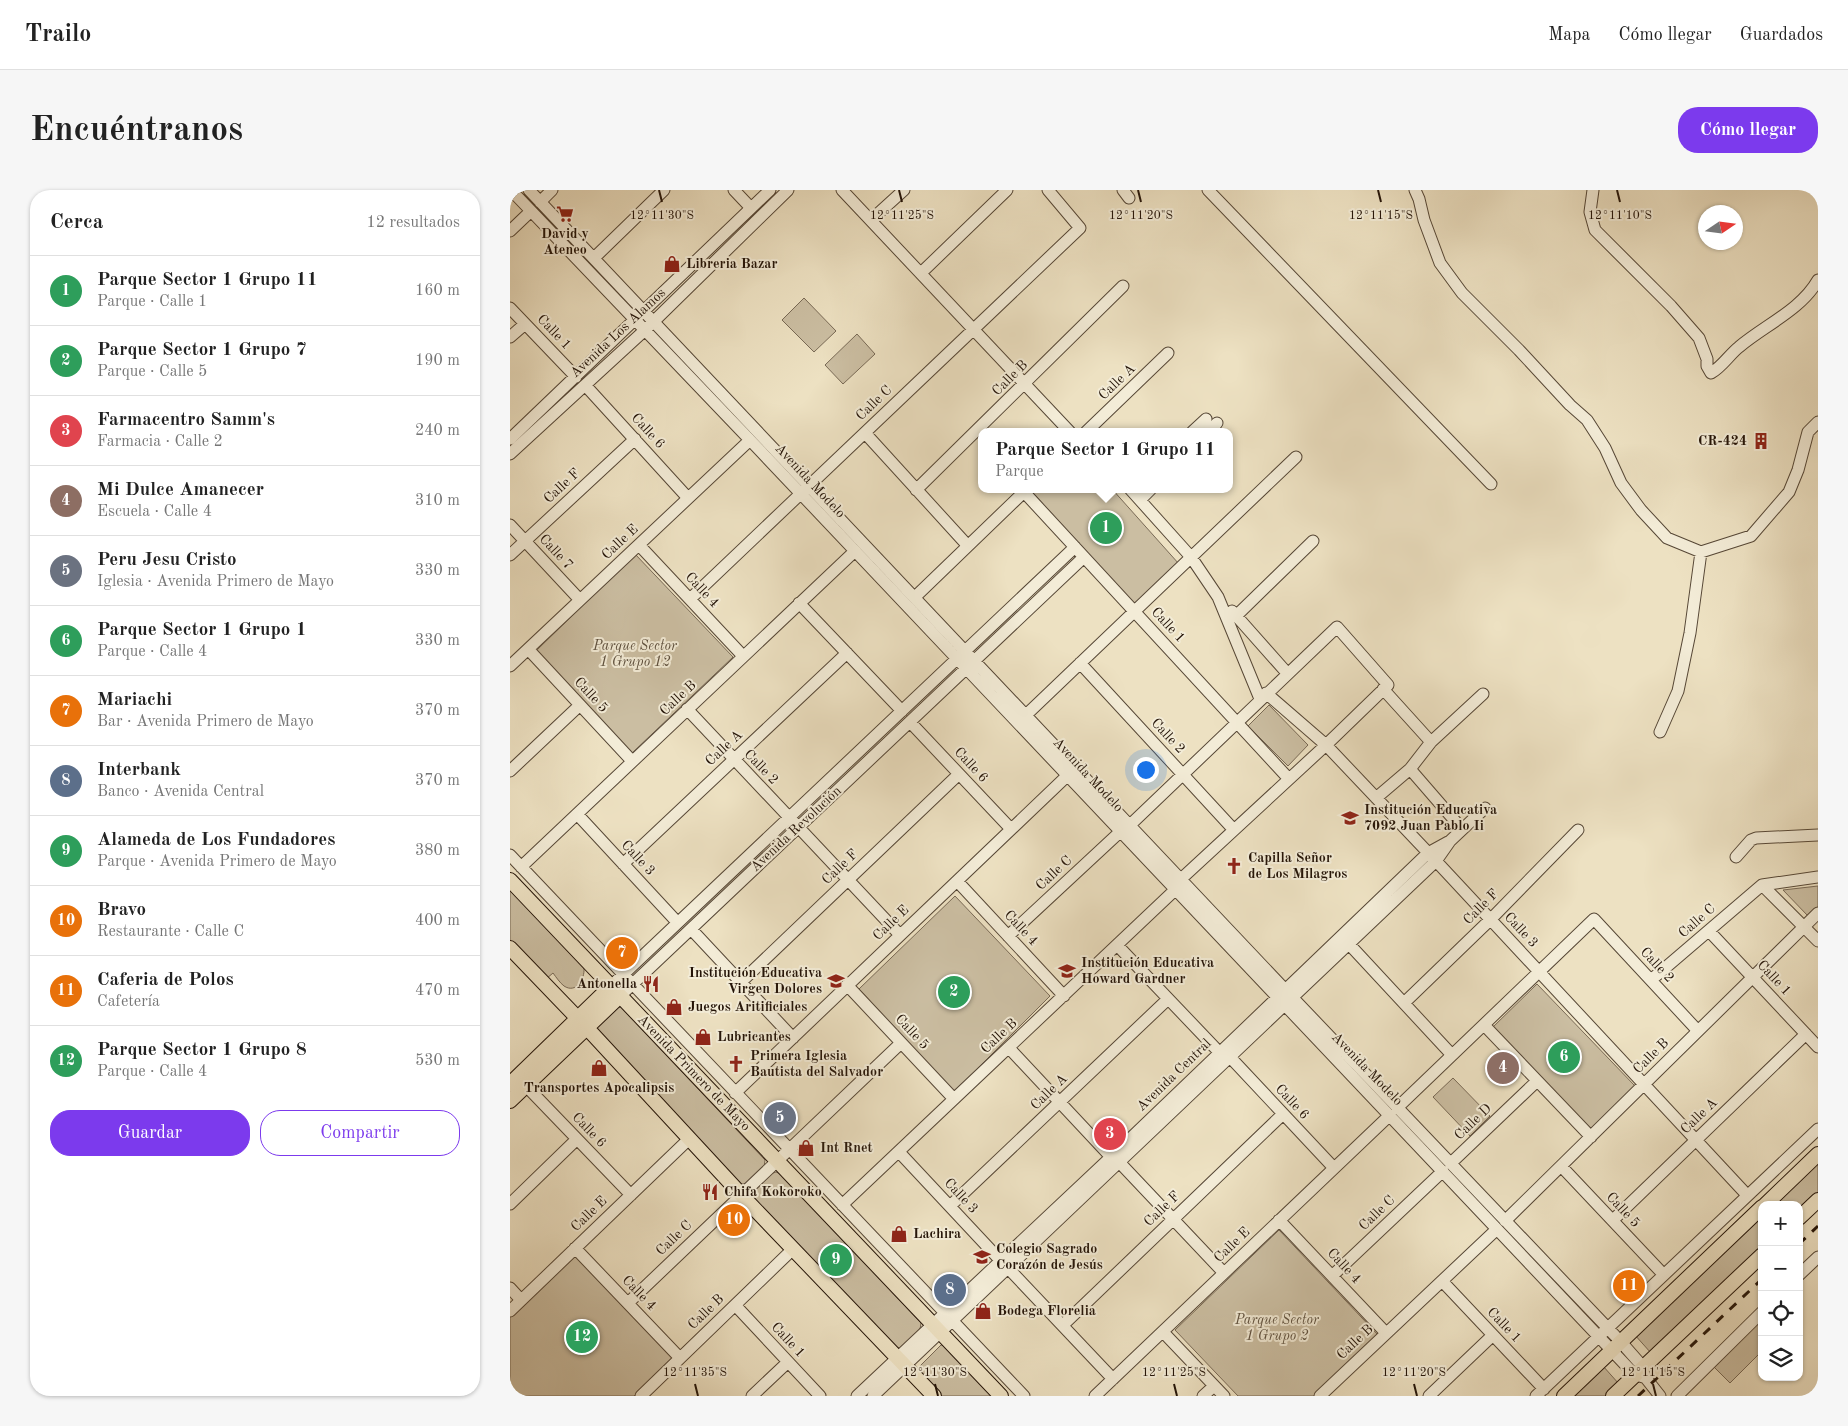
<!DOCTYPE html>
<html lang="es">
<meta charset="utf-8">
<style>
:root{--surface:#fff;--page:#f6f6f6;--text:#222;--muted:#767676;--line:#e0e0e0;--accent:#7c3aed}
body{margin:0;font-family:"Old Standard TT",serif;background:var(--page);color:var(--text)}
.controls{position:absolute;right:15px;bottom:15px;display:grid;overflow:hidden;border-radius:10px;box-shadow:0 1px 4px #0004}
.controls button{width:45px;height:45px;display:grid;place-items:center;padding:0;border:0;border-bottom:1px solid var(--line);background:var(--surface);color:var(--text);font:25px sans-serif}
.compass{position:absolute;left:1188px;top:15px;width:45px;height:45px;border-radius:50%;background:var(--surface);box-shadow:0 1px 4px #0004;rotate:77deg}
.you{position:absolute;left:635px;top:579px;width:18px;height:18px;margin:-12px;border:4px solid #fff;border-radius:50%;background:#1a73e8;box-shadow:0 0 0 8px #1a73e833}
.badge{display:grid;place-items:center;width:32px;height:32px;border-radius:50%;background:var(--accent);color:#fff;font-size:16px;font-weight:700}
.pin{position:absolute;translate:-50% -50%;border:2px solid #fff;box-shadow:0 1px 5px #0006}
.popup{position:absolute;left:468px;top:238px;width:255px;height:65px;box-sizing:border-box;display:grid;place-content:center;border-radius:10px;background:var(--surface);filter:drop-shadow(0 1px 4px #0005);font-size:16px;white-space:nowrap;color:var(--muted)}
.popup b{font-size:19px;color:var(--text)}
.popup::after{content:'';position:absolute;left:50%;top:100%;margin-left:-10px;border:10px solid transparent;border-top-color:var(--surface)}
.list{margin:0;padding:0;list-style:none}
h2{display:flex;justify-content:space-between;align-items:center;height:65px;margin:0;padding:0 20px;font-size:21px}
h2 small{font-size:16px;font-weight:400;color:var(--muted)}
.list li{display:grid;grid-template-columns:32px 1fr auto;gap:15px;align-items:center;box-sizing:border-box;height:70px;padding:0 20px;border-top:1px solid var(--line)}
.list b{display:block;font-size:19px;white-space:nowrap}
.list p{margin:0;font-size:16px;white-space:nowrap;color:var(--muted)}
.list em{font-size:16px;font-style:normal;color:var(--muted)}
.actions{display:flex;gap:10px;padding:15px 20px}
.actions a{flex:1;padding:11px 0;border:1px solid var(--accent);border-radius:20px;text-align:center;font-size:18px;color:var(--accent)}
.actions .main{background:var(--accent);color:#fff}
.icon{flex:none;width:28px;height:28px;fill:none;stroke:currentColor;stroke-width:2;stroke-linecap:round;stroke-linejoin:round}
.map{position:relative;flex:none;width:1308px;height:1206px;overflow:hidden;border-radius:20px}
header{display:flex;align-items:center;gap:30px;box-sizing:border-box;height:70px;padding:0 25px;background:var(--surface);border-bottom:1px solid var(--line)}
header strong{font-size:24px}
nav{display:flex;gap:28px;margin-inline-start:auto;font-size:18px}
.intro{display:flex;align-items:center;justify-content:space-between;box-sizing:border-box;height:120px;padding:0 30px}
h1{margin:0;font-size:35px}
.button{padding:12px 22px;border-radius:20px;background:var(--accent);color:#fff;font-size:18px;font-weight:700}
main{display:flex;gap:30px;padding:0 30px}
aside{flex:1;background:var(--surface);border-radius:20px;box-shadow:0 1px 4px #0004}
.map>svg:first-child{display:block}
.green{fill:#cbbea2;stroke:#786955}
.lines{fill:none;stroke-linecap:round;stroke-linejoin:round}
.minor-casing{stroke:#564736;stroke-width:13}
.major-casing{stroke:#241408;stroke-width:16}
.minor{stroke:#f3ecd7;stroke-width:11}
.major{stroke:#ede1c2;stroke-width:14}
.rail{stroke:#241408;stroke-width:3;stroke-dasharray:9 9;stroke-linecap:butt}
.ticks{fill:none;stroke:#241408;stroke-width:2}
.labels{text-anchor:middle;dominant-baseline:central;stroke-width:4;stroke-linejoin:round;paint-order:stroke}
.poi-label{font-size:14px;font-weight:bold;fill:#241408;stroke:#f3ecd7;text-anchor:start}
.street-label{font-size:14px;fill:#241408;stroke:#f3ecd7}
.park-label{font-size:14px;font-style:italic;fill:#5e503e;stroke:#f3ecd7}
.ticks-label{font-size:12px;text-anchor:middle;fill:#241408;stroke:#f3ecd7;stroke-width:4;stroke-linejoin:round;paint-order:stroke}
</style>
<header>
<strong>Trailo</strong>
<nav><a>Mapa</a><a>Cómo llegar</a><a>Guardados</a></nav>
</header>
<div class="intro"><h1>Encuéntranos</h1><a class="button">Cómo llegar</a></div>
<main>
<aside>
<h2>Cerca<small>12 resultados</small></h2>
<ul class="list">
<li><span class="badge" style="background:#2e9e5b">1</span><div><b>Parque Sector 1 Grupo 11</b><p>Parque · Calle 1</p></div><em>160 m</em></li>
<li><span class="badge" style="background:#2e9e5b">2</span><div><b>Parque Sector 1 Grupo 7</b><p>Parque · Calle 5</p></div><em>190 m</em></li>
<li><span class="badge" style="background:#e0444e">3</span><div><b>Farmacentro Samm's</b><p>Farmacia · Calle 2</p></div><em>240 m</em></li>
<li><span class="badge" style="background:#8d6e63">4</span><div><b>Mi Dulce Amanecer</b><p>Escuela · Calle 4</p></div><em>310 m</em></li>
<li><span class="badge" style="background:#6b7280">5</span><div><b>Peru Jesu Cristo</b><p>Iglesia · Avenida Primero de Mayo</p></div><em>330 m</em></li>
<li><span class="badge" style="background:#2e9e5b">6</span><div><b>Parque Sector 1 Grupo 1</b><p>Parque · Calle 4</p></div><em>330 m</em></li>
<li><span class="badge" style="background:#e8710a">7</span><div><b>Mariachi</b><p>Bar · Avenida Primero de Mayo</p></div><em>370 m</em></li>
<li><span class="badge" style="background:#5c6f8a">8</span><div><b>Interbank</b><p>Banco · Avenida Central</p></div><em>370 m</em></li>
<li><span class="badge" style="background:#2e9e5b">9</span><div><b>Alameda de Los Fundadores</b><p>Parque · Avenida Primero de Mayo</p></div><em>380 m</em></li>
<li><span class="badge" style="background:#e8710a">10</span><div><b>Bravo</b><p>Restaurante · Calle C</p></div><em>400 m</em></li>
<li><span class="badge" style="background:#e8710a">11</span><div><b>Caferia de Polos</b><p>Cafetería</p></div><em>470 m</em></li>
<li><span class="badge" style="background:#2e9e5b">12</span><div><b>Parque Sector 1 Grupo 8</b><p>Parque · Calle 4</p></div><em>530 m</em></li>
</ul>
<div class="actions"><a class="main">Guardar</a><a>Compartir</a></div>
</aside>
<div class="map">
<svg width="1308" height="1206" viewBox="0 0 1308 1206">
<rect width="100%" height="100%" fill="#ede1c2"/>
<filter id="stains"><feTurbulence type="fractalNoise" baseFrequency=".004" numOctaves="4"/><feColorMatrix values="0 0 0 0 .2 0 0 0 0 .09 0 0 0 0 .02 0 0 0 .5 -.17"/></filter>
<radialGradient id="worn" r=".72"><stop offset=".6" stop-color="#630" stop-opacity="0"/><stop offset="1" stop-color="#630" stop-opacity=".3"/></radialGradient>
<path class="green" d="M294,108l32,33 -22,21 -32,-32z
M347,144l18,20 -32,30 -18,-19z
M527,299h75l67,75 -44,41 -102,-112z
M125,364l98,103 -101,96 -96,-102z
M759,515l39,40 -20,21 -40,-40z
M1308,696v21l-10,9 -25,-26z
M0,700l74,78c1,11 -8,26 -20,18 -4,-3 -8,-9 -11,-13l-7,6 -36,-37z
M445,706l95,100 -96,96 -95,-103z
M1027,794l98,102 -44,43 -99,-101z
M111,817l144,153 -1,7 -17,17h-9l-143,-156 21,-20z
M943,888l37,38 -20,20 -37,-39z
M1308,973v30l-19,18v-6h-26z
M266,982l5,2 140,149c0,11 -12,18 -20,25h-5l-145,-152c3,-8 16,-22 25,-24z
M1252,1025v31l-111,107 -17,-19z
M769,1040l99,105 -64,61h-76l-63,-66z
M65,1065l99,103 -40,38h-121l-3,-3v-77z
M1251,1131l1,30 -32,32 -16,-16z
M431,1155h3l49,51h-53l-22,-25 1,-4z
M1093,1176l16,18 -13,12h-34z"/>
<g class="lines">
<g class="minor-casing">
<path id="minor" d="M1,0l239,250 885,935 8,2
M19,0l763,807 329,345 22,25 2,10 15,19
M224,0l17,18
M332,0l228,242
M613,0l6,8
M698,0l283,294
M905,0l4,9 5,21 16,43 22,30 57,57 51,55 17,15 18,28 16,35 20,27 26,28 34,14 50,-16 38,-44 9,-22 10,-38 10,-10
M1083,0l-3,22 5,18 76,76 28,32 8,21v7l4,7c11,-6 18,-18 28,-26 26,-22 62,-37 79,-67
M30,12l12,-12
M361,30l33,-30
M0,41l21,-20
M84,68l70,-68
M411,83l86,-83
M0,118l66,69
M0,147l15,-13
M75,195l103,113
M576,242l82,-79
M682,242l14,-13
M698,242l9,-9
M355,243l103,113
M0,249l260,-249
M0,264l135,-124 143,-140
M620,299l61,68 27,40 42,102
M406,300l207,-204
M514,302l265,287
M630,310l11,-11
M0,335l70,75
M129,355l104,111
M0,365l125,-116
M405,407l112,-108
M180,409l390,-371 -32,-38
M289,413l103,108
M722,421l55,62
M726,426l77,-75
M18,459l104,112
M570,473l154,167
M0,476l240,-226
M873,499l48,53
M756,503l60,52 110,116 311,334
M177,519l213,226
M516,525l270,-258
M400,532l101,107
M1150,542l18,-41 12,-58 11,-81
M900,579l52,60
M0,581l70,-66
M866,608l34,-29 21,-27 52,-48
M67,624l100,108
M620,635l207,-198 51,58 -62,60 -145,134
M0,665l514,541
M1226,667l15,-17 5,-2 62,-3
M113,674l224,-211
M11,677l334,-316
M447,691l107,115
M1252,695l56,56
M1252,695l56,-8
M181,739l102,109
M1199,741l109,116
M498,746l113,-105
M838,753l104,112
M607,755l102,107
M1141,790l111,-95
M231,792l218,-208
M337,795l107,114
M101,796l464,-439
M110,806l464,-439
M894,813l87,-84 87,-89
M974,835l107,112
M499,858l102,109
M719,866l105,112
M16,896l105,109
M225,903l333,-318
M888,917l196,-188 104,112
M389,962l101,108
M610,973l104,110
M941,973l86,-82
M1051,976l102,108
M0,1014l67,-65
M332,1015l334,-316
M440,1016l218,-207
M769,1030l107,113
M1103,1030l193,-186
M995,1031l313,-308
M65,1058l105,110
M498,1078l105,111
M1289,1085l19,-18
M822,1086l111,-105
M932,1091l102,108
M0,1098l11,12
M118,1113l273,-260
M225,1115l85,91
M0,1121l179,-172
M553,1135l220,-211
M653,1142l61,64
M131,1206l152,-147
M242,1206l36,-34
M347,1206l254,-239 317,-304 20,-11
M363,1206l563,-535 14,-20 35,-33
M585,1206l295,-281
M693,1206l11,-10
M810,1206l177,-167
M919,1206l64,-61
M1026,1206l282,-267
M1167,1206l85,-84"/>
</g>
<g class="major-casing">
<path id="major" d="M0,690l491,516
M0,758l77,80 161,174 186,194
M0,894l101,-98
M0,911l110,-105
M1255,1015l53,-51
M1289,1028l19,-18
M1054,1206l198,-189
M1103,1206l149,-141"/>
</g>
<use href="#minor" class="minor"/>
<use href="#major" class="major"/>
<path class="rail" d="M1289,1054l19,-18
M1128,1206l124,-117"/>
</g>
<path class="ticks" d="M149,0l3,12M389,0l3,12M628,0l3,12M868,0l3,12M1107,0l3,12M185,1194l3,12M425,1194l3,12M664,1194l3,12M904,1194l3,12M1143,1194l3,12"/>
<defs>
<g id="supermarket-bare" transform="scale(1.35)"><path d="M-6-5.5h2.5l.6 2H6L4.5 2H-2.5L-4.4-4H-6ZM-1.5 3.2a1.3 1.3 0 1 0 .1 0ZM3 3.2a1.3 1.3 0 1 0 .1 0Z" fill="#8f2418" stroke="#f3ecd7" stroke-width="2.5" paint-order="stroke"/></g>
<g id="shop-bare" transform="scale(1.35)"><path d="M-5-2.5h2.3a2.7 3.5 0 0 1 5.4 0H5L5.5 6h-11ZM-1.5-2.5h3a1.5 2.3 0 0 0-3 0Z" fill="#8f2418" stroke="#f3ecd7" stroke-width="2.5" paint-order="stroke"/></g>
<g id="building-bare" transform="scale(1.35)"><path d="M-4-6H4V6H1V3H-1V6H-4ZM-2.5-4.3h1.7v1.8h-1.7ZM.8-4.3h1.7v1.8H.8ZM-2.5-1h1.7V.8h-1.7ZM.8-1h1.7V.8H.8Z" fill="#8f2418" stroke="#f3ecd7" stroke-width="2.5" paint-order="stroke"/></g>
<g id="school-bare" transform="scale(1.35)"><path d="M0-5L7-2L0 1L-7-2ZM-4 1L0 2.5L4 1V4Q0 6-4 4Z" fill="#8f2418" stroke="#f3ecd7" stroke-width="2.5" paint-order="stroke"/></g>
<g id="church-bare" transform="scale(1.35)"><path d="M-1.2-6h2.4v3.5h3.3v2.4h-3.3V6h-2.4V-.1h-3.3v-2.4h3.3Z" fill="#8f2418" stroke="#f3ecd7" stroke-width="2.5" paint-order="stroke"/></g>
<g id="restaurant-bare" transform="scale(1.35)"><path d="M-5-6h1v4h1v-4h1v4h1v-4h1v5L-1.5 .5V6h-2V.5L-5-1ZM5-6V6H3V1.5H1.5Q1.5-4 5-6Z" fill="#8f2418" stroke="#f3ecd7" stroke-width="2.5" paint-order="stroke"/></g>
</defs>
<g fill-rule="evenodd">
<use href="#supermarket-bare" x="55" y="24"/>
<use href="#shop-bare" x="162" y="74"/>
<use href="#building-bare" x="1251" y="251"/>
<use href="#school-bare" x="840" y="628"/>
<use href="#church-bare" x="724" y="676"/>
<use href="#school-bare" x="557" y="781"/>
<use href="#school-bare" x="326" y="791"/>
<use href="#restaurant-bare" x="141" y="794"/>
<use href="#shop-bare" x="164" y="817"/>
<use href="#shop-bare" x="193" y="847"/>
<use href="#church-bare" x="226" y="874"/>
<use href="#shop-bare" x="89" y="878"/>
<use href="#shop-bare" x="296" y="958"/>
<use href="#restaurant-bare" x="200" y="1002"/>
<use href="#shop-bare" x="389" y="1044"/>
<use href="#school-bare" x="472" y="1067"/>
<use href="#shop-bare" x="473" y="1121"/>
</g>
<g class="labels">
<g class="poi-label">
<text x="55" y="44" text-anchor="middle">David y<tspan x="55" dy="16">Ateneo</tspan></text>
<text x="176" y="74">Libreria Bazar</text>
<text x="1237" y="251" text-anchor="end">CR-424</text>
<text x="854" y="620">Institución Educativa<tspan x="854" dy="16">7092 Juan Pablo Ii</tspan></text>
<text x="738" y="668">Capilla Señor<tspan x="738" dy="16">de Los Milagros</tspan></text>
<text x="571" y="773">Institución Educativa<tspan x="571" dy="16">Howard Gardner</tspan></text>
<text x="312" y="783" text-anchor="end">Institución Educativa<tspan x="312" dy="16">Virgen Dolores</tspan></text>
<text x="127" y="794" text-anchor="end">Antonella</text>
<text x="178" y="817">Juegos Aritificiales</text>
<text x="207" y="847">Lubricantes</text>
<text x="240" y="866">Primera Iglesia<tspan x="240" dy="16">Bautista del Salvador</tspan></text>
<text x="89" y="898" text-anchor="middle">Transportes Apocalipsis</text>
<text x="310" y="958">Int Rnet</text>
<text x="214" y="1002">Chifa Kokoroko</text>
<text x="403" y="1044">Lachira</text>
<text x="486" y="1059">Colegio Sagrado<tspan x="486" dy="16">Corazón de Jesús</tspan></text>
<text x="487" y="1121">Bodega Florelia</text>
</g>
<g class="street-label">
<text transform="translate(44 142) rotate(46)">Calle 1</text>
<text transform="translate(108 143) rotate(-43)">Avenida Los Alamos</text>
<text transform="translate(500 188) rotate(-45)">Calle B</text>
<text transform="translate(607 192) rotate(-44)">Calle A</text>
<text transform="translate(364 213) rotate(-44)">Calle C</text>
<text transform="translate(138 241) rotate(48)">Calle 6</text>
<text transform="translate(300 291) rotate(47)">Avenida Modelo</text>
<text transform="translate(52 296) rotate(-43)">Calle F</text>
<text transform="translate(110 352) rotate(-43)">Calle E</text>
<text transform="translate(46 362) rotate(47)">Calle 7</text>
<text transform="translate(192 400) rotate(47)">Calle 4</text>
<text transform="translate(658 435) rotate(47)">Calle 1</text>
<text transform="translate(81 505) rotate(47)">Calle 5</text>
<text transform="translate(168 508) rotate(-43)">Calle B</text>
<text transform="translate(658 546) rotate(47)">Calle 2</text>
<text transform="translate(214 558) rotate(-43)">Calle A</text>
<text transform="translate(461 575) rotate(47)">Calle 6</text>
<text transform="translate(251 577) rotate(46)">Calle 2</text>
<text transform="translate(578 585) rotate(47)">Avenida Modelo</text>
<text transform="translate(286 639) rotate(-43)">Avenida Revolución</text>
<text transform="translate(128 668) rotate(47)">Calle 3</text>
<text transform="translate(330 677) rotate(-44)">Calle F</text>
<text transform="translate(544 683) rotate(-43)">Calle C</text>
<text transform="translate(971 717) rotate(-45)">Calle F</text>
<text transform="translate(1187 731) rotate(-41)">Calle C</text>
<text transform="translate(381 733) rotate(-44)">Calle E</text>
<text transform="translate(511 738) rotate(47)">Calle 4</text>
<text transform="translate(1011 740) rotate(47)">Calle 3</text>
<text transform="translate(1147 775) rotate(47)">Calle 2</text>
<text transform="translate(1264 788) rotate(47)">Calle 1</text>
<text transform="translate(402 842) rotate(47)">Calle 5</text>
<text transform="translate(489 846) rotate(-43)">Calle B</text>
<text transform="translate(1141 866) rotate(-45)">Calle B</text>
<text transform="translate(857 879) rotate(46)">Avenida Modelo</text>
<text transform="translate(184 883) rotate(46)">Avenida Primero de Mayo</text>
<text transform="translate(664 885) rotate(-44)">Avenida Central</text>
<text transform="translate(539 902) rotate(-44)">Calle A</text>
<text transform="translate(782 912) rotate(47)">Calle 6</text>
<text transform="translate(1189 926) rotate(-44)">Calle A</text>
<text transform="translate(963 932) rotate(-44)">Calle D</text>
<text transform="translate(79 940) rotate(46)">Calle 6</text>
<text transform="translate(451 1006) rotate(47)">Calle 3</text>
<text transform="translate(652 1019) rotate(-44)">Calle F</text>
<text transform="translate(1113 1020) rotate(47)">Calle 5</text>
<text transform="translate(867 1023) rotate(-44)">Calle C</text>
<text transform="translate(79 1024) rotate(-44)">Calle E</text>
<text transform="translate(164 1048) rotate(-44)">Calle C</text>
<text transform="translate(722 1055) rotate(-44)">Calle E</text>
<text transform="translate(834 1076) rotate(47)">Calle 4</text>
<text transform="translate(129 1103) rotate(46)">Calle 4</text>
<text transform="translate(196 1122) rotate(-44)">Calle B</text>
<text transform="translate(994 1135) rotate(46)">Calle 1</text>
<text transform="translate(278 1150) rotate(47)">Calle 1</text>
<text transform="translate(845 1152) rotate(-43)">Calle B</text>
</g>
<g class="park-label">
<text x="125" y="456">Parque Sector<tspan x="125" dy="16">1 Grupo 12</tspan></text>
<text x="767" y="1130">Parque Sector<tspan x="767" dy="16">1 Grupo 2</tspan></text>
</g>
</g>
<g class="ticks-label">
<text x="152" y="29">12°11'30"S</text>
<text x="392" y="29">12°11'25"S</text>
<text x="631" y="29">12°11'20"S</text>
<text x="871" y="29">12°11'15"S</text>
<text x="1110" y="29">12°11'10"S</text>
<text x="185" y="1186">12°11'35"S</text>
<text x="425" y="1186">12°11'30"S</text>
<text x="664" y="1186">12°11'25"S</text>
<text x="904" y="1186">12°11'20"S</text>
<text x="1143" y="1186">12°11'15"S</text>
</g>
<rect width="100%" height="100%" filter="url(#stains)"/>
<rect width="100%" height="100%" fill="url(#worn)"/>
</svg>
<div class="controls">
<button>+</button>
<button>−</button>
<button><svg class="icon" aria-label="locate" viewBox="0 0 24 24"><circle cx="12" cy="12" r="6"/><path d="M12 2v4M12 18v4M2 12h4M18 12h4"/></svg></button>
<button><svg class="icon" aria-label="layers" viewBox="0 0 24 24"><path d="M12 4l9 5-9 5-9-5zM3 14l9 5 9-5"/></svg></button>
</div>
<svg class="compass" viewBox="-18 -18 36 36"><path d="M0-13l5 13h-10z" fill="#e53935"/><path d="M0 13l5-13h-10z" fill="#767676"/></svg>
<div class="you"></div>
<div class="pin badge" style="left:596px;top:338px;background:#2e9e5b">1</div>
<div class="popup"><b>Parque Sector 1 Grupo 11</b>Parque</div>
<div class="pin badge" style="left:444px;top:802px;background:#2e9e5b">2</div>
<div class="pin badge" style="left:600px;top:944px;background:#e0444e">3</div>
<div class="pin badge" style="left:993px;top:878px;background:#8d6e63">4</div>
<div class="pin badge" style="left:270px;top:928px;background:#6b7280">5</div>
<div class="pin badge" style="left:1054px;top:867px;background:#2e9e5b">6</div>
<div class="pin badge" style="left:112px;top:763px;background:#e8710a">7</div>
<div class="pin badge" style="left:440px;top:1100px;background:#5c6f8a">8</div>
<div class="pin badge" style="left:326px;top:1070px;background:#2e9e5b">9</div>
<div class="pin badge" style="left:224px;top:1030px;background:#e8710a">10</div>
<div class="pin badge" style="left:1119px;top:1096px;background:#e8710a">11</div>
<div class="pin badge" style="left:72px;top:1147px;background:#2e9e5b">12</div>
</div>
</main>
